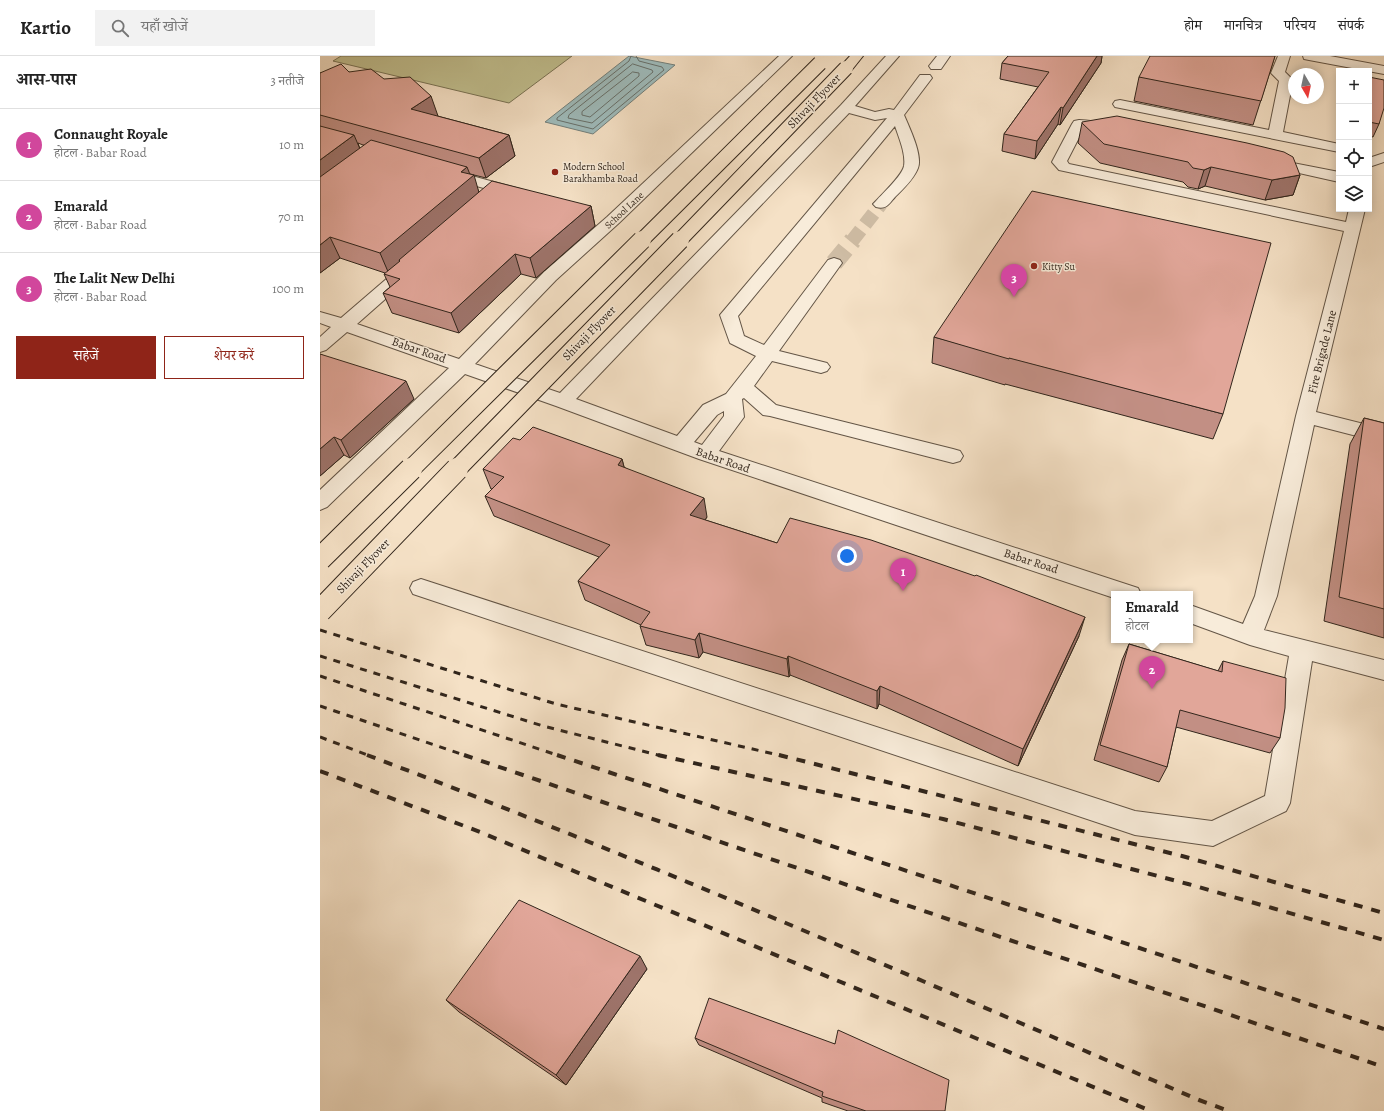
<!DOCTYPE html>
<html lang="hi">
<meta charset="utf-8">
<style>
:root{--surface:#fff;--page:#f2f2f2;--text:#222;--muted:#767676;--line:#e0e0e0;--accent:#8f2418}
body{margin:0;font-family:Alegreya,"Noto Serif Devanagari",serif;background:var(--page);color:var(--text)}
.controls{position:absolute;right:12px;top:12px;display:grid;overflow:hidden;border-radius:0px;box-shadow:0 2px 10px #0003}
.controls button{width:36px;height:36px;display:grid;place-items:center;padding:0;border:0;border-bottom:1px solid var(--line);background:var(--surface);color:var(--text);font:20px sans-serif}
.compass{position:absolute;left:968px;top:12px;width:36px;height:36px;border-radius:50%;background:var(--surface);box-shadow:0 2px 10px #0003;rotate:171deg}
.you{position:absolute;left:527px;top:500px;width:14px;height:14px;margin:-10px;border:3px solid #fff;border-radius:50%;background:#1a73e8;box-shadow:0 0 0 6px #1a73e833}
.badge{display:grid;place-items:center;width:26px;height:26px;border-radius:50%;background:var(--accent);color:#fff;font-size:13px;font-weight:700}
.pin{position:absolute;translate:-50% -33px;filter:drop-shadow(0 1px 2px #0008)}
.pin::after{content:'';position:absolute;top:21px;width:14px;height:12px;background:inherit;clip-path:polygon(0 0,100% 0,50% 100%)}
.popup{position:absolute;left:791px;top:535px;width:82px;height:52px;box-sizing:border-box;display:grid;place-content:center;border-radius:0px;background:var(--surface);filter:drop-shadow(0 1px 3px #0005);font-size:13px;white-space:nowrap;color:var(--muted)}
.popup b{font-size:15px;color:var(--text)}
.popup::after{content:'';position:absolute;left:50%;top:100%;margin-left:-8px;border:8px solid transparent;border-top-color:var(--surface)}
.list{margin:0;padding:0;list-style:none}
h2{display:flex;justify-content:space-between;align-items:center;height:52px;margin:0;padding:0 16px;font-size:17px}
h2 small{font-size:13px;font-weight:400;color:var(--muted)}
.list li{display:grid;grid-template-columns:26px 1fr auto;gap:12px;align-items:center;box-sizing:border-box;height:72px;padding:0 16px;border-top:1px solid var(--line)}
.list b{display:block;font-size:15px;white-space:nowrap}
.list p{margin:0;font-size:13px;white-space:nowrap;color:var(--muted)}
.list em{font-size:13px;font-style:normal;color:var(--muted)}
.actions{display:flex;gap:8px;padding:12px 16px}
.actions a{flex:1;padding:9px 0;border:1px solid var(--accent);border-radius:0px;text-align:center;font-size:14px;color:var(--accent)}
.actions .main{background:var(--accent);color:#fff}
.icon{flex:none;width:22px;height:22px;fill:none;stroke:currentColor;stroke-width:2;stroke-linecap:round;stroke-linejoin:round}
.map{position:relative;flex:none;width:1064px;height:1055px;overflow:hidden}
header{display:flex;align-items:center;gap:24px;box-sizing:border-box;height:56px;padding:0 20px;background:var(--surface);border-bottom:1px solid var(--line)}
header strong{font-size:19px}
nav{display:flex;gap:22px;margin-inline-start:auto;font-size:14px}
.search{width:280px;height:36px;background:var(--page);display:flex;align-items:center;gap:10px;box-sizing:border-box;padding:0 14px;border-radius:0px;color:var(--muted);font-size:15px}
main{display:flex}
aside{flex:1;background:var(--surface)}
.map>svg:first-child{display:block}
.green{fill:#c2c191;stroke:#7a7456}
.water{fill:#9fbcbc;stroke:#73807c}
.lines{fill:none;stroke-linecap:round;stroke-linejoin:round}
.shore{stroke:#68716c;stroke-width:1}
.minor-tunnel-far1{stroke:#cebca4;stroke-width:14;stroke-dasharray:14 7;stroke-linecap:butt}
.minor-tunnel{stroke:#cebca4;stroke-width:18;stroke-dasharray:18 9;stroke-linecap:butt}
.minor-casing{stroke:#635546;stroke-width:2}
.major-casing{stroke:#32261c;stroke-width:2}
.minor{fill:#f8ecda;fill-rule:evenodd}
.major{fill:#f5e1c6;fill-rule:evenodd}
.rail-far1{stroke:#32261c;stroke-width:3;stroke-dasharray:7 7;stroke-linecap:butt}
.rail{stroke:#32261c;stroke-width:4;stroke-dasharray:9 9;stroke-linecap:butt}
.major-bridge-far2-casing{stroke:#32261c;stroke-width:16;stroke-linecap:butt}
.major-bridge-far1-casing{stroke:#32261c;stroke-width:20;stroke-linecap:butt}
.major-bridge-casing{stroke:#32261c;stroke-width:24;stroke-linecap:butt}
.major-bridge-far2{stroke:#f5e1c6;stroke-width:14}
.major-bridge-far1{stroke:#f5e1c6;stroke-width:18}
.major-bridge{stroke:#f5e1c6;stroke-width:22}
.wall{fill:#c28f84;stroke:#32261c;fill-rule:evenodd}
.shaded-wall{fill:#9e746b;stroke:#32261c}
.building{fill:#e1a699;stroke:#32261c}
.poi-dot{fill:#8f2418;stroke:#f8ecda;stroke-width:1.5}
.labels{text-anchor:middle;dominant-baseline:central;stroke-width:3;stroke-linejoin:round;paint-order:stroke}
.far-poi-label{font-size:10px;fill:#32261c;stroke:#f8ecda;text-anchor:start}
.far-street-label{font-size:10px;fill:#32261c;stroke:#f8ecda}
.street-label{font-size:12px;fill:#32261c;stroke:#f8ecda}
</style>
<header>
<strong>Kartio</strong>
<div class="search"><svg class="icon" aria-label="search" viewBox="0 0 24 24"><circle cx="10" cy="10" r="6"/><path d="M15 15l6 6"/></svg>यहाँ खोजें</div>
<nav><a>होम</a><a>मानचित्र</a><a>परिचय</a><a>संपर्क</a></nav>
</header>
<main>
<aside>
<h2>आस-पास<small>3 नतीजे</small></h2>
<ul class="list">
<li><span class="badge" style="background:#d1479c">1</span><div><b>Connaught Royale</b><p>होटल · Babar Road</p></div><em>10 m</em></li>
<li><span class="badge" style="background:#d1479c">2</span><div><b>Emarald</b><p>होटल · Babar Road</p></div><em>70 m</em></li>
<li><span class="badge" style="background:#d1479c">3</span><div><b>The Lalit New Delhi</b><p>होटल · Babar Road</p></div><em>100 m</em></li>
</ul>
<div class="actions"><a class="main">सहेजें</a><a>शेयर करें</a></div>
</aside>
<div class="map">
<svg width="1064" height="1055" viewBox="0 0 1064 1055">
<rect width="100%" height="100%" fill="#f5e1c6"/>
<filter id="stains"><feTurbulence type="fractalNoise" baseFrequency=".005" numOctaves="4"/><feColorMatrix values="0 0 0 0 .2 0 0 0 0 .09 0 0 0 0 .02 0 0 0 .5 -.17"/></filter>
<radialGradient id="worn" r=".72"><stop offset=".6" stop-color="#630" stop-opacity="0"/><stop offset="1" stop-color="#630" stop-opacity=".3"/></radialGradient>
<path class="green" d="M21,0h231l-63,47 -176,-42z"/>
<path class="water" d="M309,0l46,9 -82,69 -48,-12z"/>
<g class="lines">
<path class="shore" d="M311,0l-2,5 -72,57v2l36,9 71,-59 -2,-3 -23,-6 -3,-5
M313,8l19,6 1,2 -61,51 -24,-5 1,-3z
M313,16l6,1v3l-49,41 -8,-2v-3z"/>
<path class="minor-tunnel-far1" d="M532,185l29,-37"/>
<path class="minor-tunnel" d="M514,207l19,-23"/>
<g class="minor-casing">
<path id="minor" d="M459,0h13l-173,167 -63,57 -81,84 85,29 281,-288 45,-49h13l-44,50 20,6 14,-3 5,1 26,-35h10l2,3 -28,37c5,12 19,40 14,53 -4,11 -15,21 -23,29 -6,7 -9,13 -19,10l-3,-3 3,-3c7,-8 26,-25 28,-35 2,-12 -5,-28 -9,-40l-157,190 6,20 20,9 64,-85 6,-2 6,2 2,3 -63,88 48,12 3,4 -3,4 -6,2 -49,-12 -18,25 22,19 177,44 7,2 3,5 -3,5 -7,2 -183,-47 -7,-1 -19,-17 -2,1 2,18 -25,34 419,137 3,6h-27v4l-415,-139 -143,-53 -91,-32 -138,133 -7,3v-20l129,-122 -102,-36 -21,18 -6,2v-15l11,-10 -11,-4v-11l21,6 64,-55 6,-1 6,1 2,4 -2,4 -60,53 102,35 85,-87 63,-55zM529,57l26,7 12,-2 -167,197 10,28 26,13 -30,38 -23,11 -26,31 -101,-37zM404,355v5l-22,29 -8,-3 23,-27z
M617,0h13l-9,13h-10l-2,-3z
M958,0h12l-5,16 8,8 -10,52 56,12v8l-219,-44 -5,-1 -2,-3 2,-3 5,-1 149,30 10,-49 -8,-8z
M983,0h27l54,10v8l-75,-14 -5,-1z
M759,64c12,0 25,3 37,6l2,3 -2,3 -5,1 -27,-5 -17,33 2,3 277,58 3,-13h16l-49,203 68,17v14l-70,-18 -37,171 -13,34 120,30v20l-72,-19 -22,142 -4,8 -73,35 -78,-11 -722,-241 -3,-6 3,-6 8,-3 714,232 77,10 53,-25 24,-140 -39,-11 -60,-22v-18l53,19 12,-28 41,-180 48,-185 -285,-61 -7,-8 20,-38 2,-3z
M1064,97v9l-15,5v-9z
M948,102l71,14v10l-76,-17 -2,-3 2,-3z
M126,113l74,20 3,3 -3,3 -5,2 -74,-21 -2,-3 2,-3z"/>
</g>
<g class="major-casing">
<path id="major" d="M530,0h13l-12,15h-10l-2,-3z"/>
</g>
<use href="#minor" class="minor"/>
<use href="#major" class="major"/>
<path class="rail-far1" d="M0,574l236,74 227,52
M0,600l223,70 119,30
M0,620l240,80
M0,650l147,50
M0,681l50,19"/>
<path class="rail" d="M47,699c281,106 556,226 832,345l30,11
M144,699l920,312
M237,699l827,274
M338,699l285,64 245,65 196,56
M459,699l403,101 202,57
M0,715l160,61 671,279"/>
<g class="major-bridge-far2-casing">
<path id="major-bridge-far2" d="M321,185l179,-178
M359,185l167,-173"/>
</g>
<g class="major-bridge-far1-casing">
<path id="major-bridge-far1" d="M90,414l232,-230
M136,414l224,-230"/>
</g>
<g class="major-bridge-casing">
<path id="major-bridge" d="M0,503l91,-90
M0,555l137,-142"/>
</g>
<use href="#major-bridge-far2" class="major-bridge-far2"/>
<use href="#major-bridge-far1" class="major-bridge-far1"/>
<use href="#major-bridge" class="major-bridge"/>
</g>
<path class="wall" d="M688,0h94l-1,7 -41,62 -2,-1 -23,35 -33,-8 2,-17 34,-47 -38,-8 2,-16z
M955,0l-22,69 -119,-24 5,-24z
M29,16l89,44h-1l72,19 6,21 -29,22 -16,-4 9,18 112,14 4,20 -59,52 -15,-4 -62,59 -67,-20 -9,-20 7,-6 -6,-13 1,-1 -45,-15 -20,15v-200zM38,87l5,2h1l-4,4z
M1049,21l10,47 -6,13 -4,-1z
M762,67l218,52 -7,20 -28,5 -60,-14 -7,3 -10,-2 -5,-5 -83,-19 -22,-20z
M614,281l289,77 -10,25 -208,-55v1l-73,-22z
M0,298l94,45 -64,59 -6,-3 -24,21z
M1044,362l20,5v215l-60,-17 26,-177z
M302,403l2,8 83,50 -2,3 72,23 302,93 -61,130 -139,-62 -2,5 -87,-34 -1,2 -86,-25 -4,6 -53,-13 -6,-19 1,-1 -56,-25 -7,-19 21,-24 -105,-41 -9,-20 7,-7h-1l-8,-20z
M809,588l89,27 5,-10 57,77 -10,15 -94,-26 -9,40 -8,15 -65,-22 28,-100z
M327,913l-81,116 -107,-73 -13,-12z
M375,982l140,6 110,67h-97l-26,-9v-4l-123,-53z"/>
<path class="shaded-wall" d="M777,0h5l-1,7 -41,62 3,-17z
M111,40l7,20 -20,13 -7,-20z
M741,51l-3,17 -23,35 2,-18z
M34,79l9,21 -43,31v-27z
M189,79l6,21 -29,22 -7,-20z
M147,111l4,10 3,-2 6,21 -80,65 -1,-1 2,4 -12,10 -9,-21 81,-81z
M891,111l-6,19 -7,3 6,-19z
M980,119l-7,20 -28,5 7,-20z
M271,150l4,20 -59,52 -6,-20z
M10,181l10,21 -20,15v-28z
M195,198l6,20 -62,59 -8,-20z
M86,325l8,18 -64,59 -9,-18z
M14,381l10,18 -24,21v-27z
M302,403l5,20 -9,-14z
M384,442l3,19 -13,18 -4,-20z
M765,561l-6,19 -61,130 5,-17z
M379,577l4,19 -4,6 -4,-18z
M468,600l2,19 -1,2 -2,-18z
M560,630l-1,18 -2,5v-18z
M320,900l7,13 -81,116 -10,-10z"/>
<path class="building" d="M688,0h89l-34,52 -2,-1 -24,34 -33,-7 45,-62 -47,-9z
M830,0h125l-14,45 -122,-24z
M21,8l8,8 22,-3 13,10 26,-2 21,19 -20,13 98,26 -30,23 -159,-43v-42z
M1049,21l15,3v28l-5,16 -10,-2z
M797,60l130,27 37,9 9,5 7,18 -28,5 -61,-13 -7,3 -11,-2 -5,-6 -84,-18 -22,-21v-1z
M0,70l34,9 -34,25z
M51,84l96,27 -6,5 13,3 -94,78 -50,-16 -10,8v-68z
M172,125l99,25 -61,52 -15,-4 -64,59 -68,-20 17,-14 -16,-5 16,-13 -1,-1z
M712,135l239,52 -48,171 -214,-56v1l-75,-22z
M0,298l86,27 -65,59 -7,-3 -14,12z
M1044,362l20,5v186l-45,-12z
M213,371l89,32 -4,6 86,33 -14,17 87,28 13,-25 81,22 104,36 1,-1 109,42 -62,132 -143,-63 -3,5 -89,-35 -1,3 -88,-26 -4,7 -55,-14 10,-14 -72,-31 32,-36 -125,-49 19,-19 -21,-8 30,-31 7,2z
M809,588l93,28 1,-11 63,17 -1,30 -5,30 -100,-28 -13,57 -67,-22z
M199,844l121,56 -84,119 -110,-75z
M389,942l126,46 3,-14 111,50 -4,31h-79l-44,-15 1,-4 -128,-54z"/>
<g class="poi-dot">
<circle cx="235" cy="116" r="4"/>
<circle cx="714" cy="210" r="4"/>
</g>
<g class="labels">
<g class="far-poi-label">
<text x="243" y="110">Modern School<tspan x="243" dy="12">Barakhamba Road</tspan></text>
<text x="722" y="210">Kitty Su</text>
</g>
<g class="far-street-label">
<text transform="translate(304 154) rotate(-43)">School Lane</text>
</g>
<g class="street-label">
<text transform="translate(494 45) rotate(-46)">Shivaji Flyover</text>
<text transform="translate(269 277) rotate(-46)">Shivaji Flyover</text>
<text transform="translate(99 294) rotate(19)">Babar Road</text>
<text transform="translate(1002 296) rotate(-76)">Fire Brigade Lane</text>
<text transform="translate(403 404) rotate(19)">Babar Road</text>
<text transform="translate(711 505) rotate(18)">Babar Road</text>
<text transform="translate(43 510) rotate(-46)">Shivaji Flyover</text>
</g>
</g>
<rect width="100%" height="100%" filter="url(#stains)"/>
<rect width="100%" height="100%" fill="url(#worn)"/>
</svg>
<div class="controls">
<button>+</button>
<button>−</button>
<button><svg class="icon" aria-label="locate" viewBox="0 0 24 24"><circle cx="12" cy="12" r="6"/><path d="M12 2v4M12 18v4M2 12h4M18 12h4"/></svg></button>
<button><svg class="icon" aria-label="layers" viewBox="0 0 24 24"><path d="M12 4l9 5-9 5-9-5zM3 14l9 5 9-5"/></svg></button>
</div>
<svg class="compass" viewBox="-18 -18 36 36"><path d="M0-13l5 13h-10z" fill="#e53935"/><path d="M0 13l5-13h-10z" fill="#767676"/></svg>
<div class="you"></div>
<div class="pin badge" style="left:583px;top:535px;background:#d1479c">1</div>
<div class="pin badge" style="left:832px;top:633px;background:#d1479c">2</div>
<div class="popup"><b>Emarald</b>होटल</div>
<div class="pin badge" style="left:694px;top:241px;background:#d1479c">3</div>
</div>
</main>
